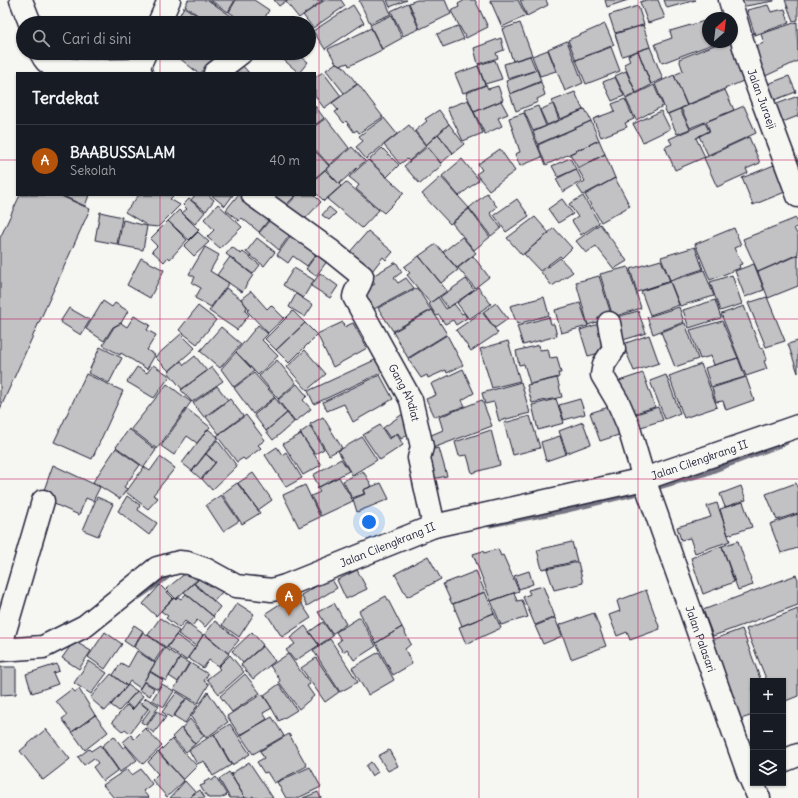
<!DOCTYPE html>
<html lang="id">
<meta charset="utf-8">
<style>
:root{--surface:#171b24;--page:#242831;--text:#f1f3f6;--muted:#9ea1a6;--line:#363941;--accent:#b45309}
body{margin:0;font-family:Delius,sans-serif;background:var(--page);color:var(--text)}
.controls{position:absolute;right:12px;bottom:12px;display:grid;overflow:hidden;border-radius:0px;box-shadow:0 1px 3px #0004}
.controls button{width:36px;height:36px;display:grid;place-items:center;padding:0;border:0;border-bottom:1px solid var(--line);background:var(--surface);color:var(--text);font:20px sans-serif}
.compass{position:absolute;left:702px;top:12px;width:36px;height:36px;border-radius:50%;background:var(--surface);box-shadow:0 1px 3px #0004;rotate:28deg}
.you{position:absolute;left:369px;top:522px;width:14px;height:14px;margin:-10px;border:3px solid #fff;border-radius:50%;background:#1a73e8;box-shadow:0 0 0 6px #1a73e833}
.badge{display:grid;place-items:center;width:26px;height:26px;border-radius:50%;background:var(--accent);color:#fff;font-size:13px;font-weight:700}
.pin{position:absolute;translate:-50% -33px;filter:drop-shadow(0 1px 2px #0008)}
.pin::after{content:'';position:absolute;top:21px;width:14px;height:12px;background:inherit;clip-path:polygon(0 0,100% 0,50% 100%)}
.list{margin:0;padding:0;list-style:none}
h2{display:flex;justify-content:space-between;align-items:center;height:52px;margin:0;padding:0 16px;font-size:17px}
h2 small{font-size:13px;font-weight:400;color:var(--muted)}
.list li{display:grid;grid-template-columns:26px 1fr auto;gap:12px;align-items:center;box-sizing:border-box;height:72px;padding:0 16px;border-top:1px solid var(--line)}
.list b{display:block;font-size:15px;white-space:nowrap}
.list p{margin:0;font-size:13px;white-space:nowrap;color:var(--muted)}
.list em{font-size:13px;font-style:normal;color:var(--muted)}
.icon{flex:none;width:22px;height:22px;fill:none;stroke:currentColor;stroke-width:2;stroke-linecap:round;stroke-linejoin:round}
.map{position:relative;flex:none;width:798px;height:798px;overflow:hidden}
.search{position:absolute;background:var(--surface);box-shadow:0 1px 3px #0004;left:16px;top:16px;width:300px;height:44px;display:flex;align-items:center;gap:10px;box-sizing:border-box;padding:0 14px;border-radius:22px;color:var(--muted);font-size:15px}
.panel{position:absolute;background:var(--surface);box-shadow:0 1px 3px #0004;left:16px;top:72px;width:300px;height:124px;border-radius:0px}
.map>svg:first-child{display:block}
.lines{fill:none;stroke-linecap:round;stroke-linejoin:round}
.stream{stroke:#757583;stroke-width:7}
.building{fill:#c2c2c4;stroke:#22223b}
.minor-casing{stroke:#22223b;stroke-width:25}
.tertiary-casing{stroke:#22223b;stroke-width:25}
.minor{stroke:#f6f6f2;stroke-width:22}
.tertiary{stroke:#f6f6f2;stroke-width:22}
.grid{fill:none;stroke:#c2185b;stroke-width:1;stroke-opacity:0.55}
.labels{text-anchor:middle;dominant-baseline:central;stroke-width:3;stroke-linejoin:round;paint-order:stroke}
.street-label{font-size:11px;fill:#22223b;stroke:#f6f6f2}
</style>
<div class="map">
<svg width="798" height="798" viewBox="0 0 798 798">
<rect width="100%" height="100%" fill="#f6f6f2"/>
<filter id="ink" filterUnits="userSpaceOnUse"><feTurbulence type="fractalNoise" baseFrequency=".025" numOctaves="2"/><feDisplacementMap in="SourceGraphic" scale="8" xChannelSelector="R" yChannelSelector="G"/><feConvolveMatrix kernelMatrix="1 2 1 2 8 2 1 2 1" color-interpolation-filters="sRGB"/></filter>
<g filter="url(#ink)">
<g class="lines">
<path class="stream" d="M649,489l55,-16 81,-31
M490,524l73,-14 83,-20
M139,596l34,-24"/>
</g>
<path class="building" d="M188,0h20l29,20 -2,3h-26l-24,-17z
M210,0h25l-7,12z
M236,0h18l15,10 -7,13h-17l-16,-11z
M274,0h13l-8,6z
M289,0h34l-24,18 -13,-16z
M325,0h16l4,6 -32,22 -10,-13z
M361,0h24l6,14 -21,9 -11,-22z
M387,0h20l-17,7z
M417,0h28l6,14 -31,15 -11,-26z
M465,0h10l13,27 -22,11 -15,-27 8,-4 -1,-3z
M490,0h28l8,16 -24,11z
M520,0h26l2,5 -21,11z
M605,0h23l-21,7z
M646,0h12l7,18 -17,5 -8,-21z
M664,0h32l-29,8z
M739,0h35v1l-34,6z
M785,0h13v20l-5,1z
M408,3l11,26 -16,7 -12,-25z
M353,5l11,18 -39,26 -12,-18z
M768,5l3,7 14,-3 4,14 -34,12 -8,-25z
M638,6l6,19 -29,8 -6,-18z
M184,7l25,16h-34z
M392,15l10,23 -20,11 -12,-24z
M708,20v22h10l-56,21 -7,-19 17,-6 -2,-7z
M797,22l1,39 -37,17 -11,-30 14,-5 -3,-9z
M520,23l12,32 -19,6 -11,-32z
M605,24l9,21 -38,15 -8,-20z
M643,25l7,22 -28,9 -7,-22z
M458,26l6,13 -21,8 -6,-13z
M371,28l11,22 -33,16 -1,-3 -6,2 -6,-2 -8,-14z
M501,38l3,12 -8,3 2,5 -20,6 -4,-16z
M567,41l16,42 -18,8 -17,-42z
M722,42h8l13,39 -56,24 -13,-30 9,-4 -4,-12z
M611,47l9,24 -34,13 -10,-24z
M650,47l13,32 -12,5 -13,-33z
M548,50l8,21 -16,5 -8,-20z
M638,51l13,34 -15,8 -12,-29 6,-3 -2,-6z
M173,53h38l4,3 -14,17h-3z
M280,53h16l12,9 -9,11 -21,-18z
M530,56l6,14 -28,9 -4,-15z
M237,59l12,14h-20z
M495,60l7,19 -17,5 -7,-19z
M336,63l7,3 14,18 -13,9 -18,-23z
M478,66l7,19 -22,8 -8,-19z
M537,70l4,11 -31,13 -4,-13z
M626,71l10,22 -10,5 -11,-22z
M323,72l18,24 -17,12 -9,-12v-19z
M674,75l13,31 -20,8 -12,-30z
M789,76l7,16 -30,11 -6,-16z
M615,77l9,19 -12,5 -9,-19z
M541,82l4,13 -8,4 1,3 -22,9 -6,-17z
M358,84l25,33 -24,16 -2,-3 -3,2 -8,-11 -2,2 -9,-11 3,-2 -6,-7z
M486,85l2,4 10,-3 5,14 -29,12 -8,-19z
M654,85l9,21 -27,14 -10,-21z
M725,90l9,20 -44,18 -9,-20z
M575,92l8,18 -23,9 -8,-18z
M798,96v20l-23,9 -6,-18z
M625,99l9,20 -9,4 2,4 -26,10 -8,-18 22,-8 -3,-7z
M468,100l15,33 -20,8 -16,-33z
M501,101l7,13 -10,4 4,8 -17,8 -11,-22z
M553,104l6,16 -12,5 -7,-15z
M315,106l9,12 -9,7z
M538,106l8,20 -13,5 -9,-20z
M744,106l12,27 -48,22 -9,-19 11,-5 -4,-9z
M585,109l6,12 -53,23 -5,-12z
M680,109l10,20 -13,5 -9,-20z
M439,110l10,14 -23,21 -11,-14 12,-10 -2,-2z
M661,111l9,18 -27,13 -10,-18z
M524,113l18,44 -22,9 -5,-12 5,-2 -11,-34z
M326,118l23,30 -20,17 -14,-16v-23z
M384,118l13,16 -31,25 -10,-12 7,-6 -4,-5z
M591,121l8,19 -53,25 -8,-20z
M705,123l4,8 -13,7 9,19 -30,13 -10,-23 7,-3 -3,-5z
M449,124l15,20 -11,9 -15,-19z
M409,125l17,21 -17,15 -2,-2 -7,5 -16,-19z
M438,134l15,19 -12,10 -15,-18z
M749,137l11,26 -14,6 2,4 -31,14 -13,-29z
M599,140l6,14 -27,14 -8,-14z
M352,147l13,14 -26,23 -13,-15z
M427,147l15,18 -22,19 -16,-18z
M382,148l17,17 -12,12 -18,-17z
M500,149l15,22 -26,19 -13,-16 6,-4 -4,-6z
M315,151l14,15 -14,12z
M605,154l10,24 -32,17 -6,-9 8,-5 -7,-12z
M570,158l6,11 -18,8 -6,-11z
M462,159l17,21 -20,16 -17,-20z
M368,160l36,33 -20,20 -28,-24 3,-4 -10,-8z
M774,165l11,27 -32,13 -11,-27z
M576,169l6,12 -19,11 -7,-13z
M325,170l16,16 -17,15 -9,-9v-13z
M441,177l28,31 -19,16 -28,-30z
M615,178l15,28 -29,16 -16,-27z
M346,182l33,28 -17,18 -35,-29z
M487,193l10,14 -7,6 11,15 -10,8 -22,-28z
M20,195h39l31,14 -90,200v-171z
M61,195h28l-4,11z
M139,195h35l-4,4 10,6 -22,22 -10,-1 -23,-14z
M195,195h13l6,5 -8,11 -15,-11z
M211,195h22l-8,11z
M238,195h12l24,18 -15,19 -17,-14 -3,3 -13,-11z
M269,195h27l-16,16z
M297,195h17l7,7 -20,21 -16,-15z
M583,196l16,27 -18,12 -9,-14 6,-4 -9,-13z
M189,199l16,13 -10,12 -13,-11 5,-4 -4,-4z
M517,199l12,17 -23,16 -12,-17z
M562,199l11,15 -15,9 -10,-14z
M218,204l24,23 -22,21 -13,-11 7,-7 -10,-11z
M329,207l7,6 -7,7 -7,-5z
M469,209l21,28 -16,13 -22,-27z
M179,210l20,20 -10,10 -21,-19z
M100,212l22,5 -5,27 -22,-4z
M275,214l19,15 -15,21 -20,-17z
M535,217l14,16 -27,22 -15,-17z
M796,218l2,9 -4,1 4,8v18l-40,18 -15,-33z
M123,220l24,6 -4,24 -25,-5z
M168,221l19,19 -17,19 -2,-2 -4,5 -12,-11 5,-5 -7,-7z
M600,224l27,37 -13,8 -18,-23 -10,7 -10,-12z
M554,228l18,20 -10,10 -2,-2 -20,15 -16,-17z
M734,228l7,17 -7,3 8,16 -3,1 1,3 -30,12 -15,-36z
M295,230l25,19 -13,17 -14,-10 -5,7 -11,-8z
M368,231l25,21 -7,8 -3,-3 -14,18 -20,-22z
M198,232l11,10 -15,14 -10,-10z
M462,237l14,16 -19,15 -14,-16z
M257,238l18,14 -11,14 -18,-14z
M436,244l22,26 -17,13 -22,-27z
M205,247l14,8 -9,16 19,12 -18,24 -16,-9 6,-10 -9,-5 3,-6 -6,-3z
M232,247l9,7 2,-2 17,13 -7,9 -27,-20z
M695,247l8,22 -33,11 -9,-23z
M320,249l11,7 -15,20 -10,-7z
M798,255v31l-30,12 -10,-26z
M419,256l28,35 -17,12 -23,-28 3,-2 -6,-6z
M473,256l16,21 -14,11 -17,-20z
M230,257l23,18 -11,17 -25,-17z
M141,258l23,12 -14,28 -23,-13z
M560,258l13,14 -21,14 -11,-14z
M661,260l9,21 -33,11 -7,-23z
M396,262l6,10 -8,6 4,5 8,-5 8,10 -42,22 -12,-18 15,-8 -4,-7z
M754,264l10,26 -19,7 -10,-26z
M628,267l13,41 -28,9 -13,-43z
M294,268l20,12 -11,18 -20,-13z
M704,270l10,26 -34,10 -10,-25z
M320,273l18,13 -8,12 -19,-12z
M732,275l10,29 -22,7 -10,-29z
M599,276l13,41 -24,8 -12,-43z
M466,279l8,11 -26,18 -8,-11z
M670,282l9,23 -29,10 -9,-24z
M478,287l13,17 -22,15 -12,-16z
M226,288l15,11 6,8 -2,4 4,4 -12,15 -28,-19z
M417,288l14,22 -38,21 -15,-23z
M251,291l16,18 4,-4 13,13 -16,15 -21,-22 2,-2 -8,-10z
M296,294l17,11 -8,12 -16,-10z
M438,297l8,12 8,-5 8,10 2,-1 3,5 -11,7 -3,-5 -8,4 -6,-9 -3,1 -7,-12z
M544,297l5,18 -32,9 -7,-18z
M767,297l18,44 -19,6 -18,-44z
M715,300l6,18 -32,10 -6,-18z
M103,301l9,6 3,-4 13,8 -7,12 -8,4 -9,14 -18,-12z
M496,303l12,16 -13,9 -12,-16z
M580,303l8,23 -27,7 -6,-23z
M198,306l18,14 -19,24 -18,-14z
M744,306l16,42 3,-1 4,13 -3,1 3,8 -21,7 -25,-62z
M679,307l5,15 -31,12 -6,-17z
M69,308l21,12 -9,15 -21,-13z
M432,310l15,24 -39,24 -15,-26z
M293,311l12,12 -29,27 -11,-11z
M638,311l8,22 -26,8 -7,-23z
M482,312l16,21 -27,18 -15,-21z
M134,316l16,9 -3,5 9,5 -9,15 8,5 -8,14 -26,-16 -1,2 -17,-10 11,-18 7,-4 6,4z
M549,317l2,7h3l3,12 -34,9 -6,-19z
M722,321l16,37 -24,7 -3,-9 -11,3 -10,-29z
M343,322l1,5 9,-4 14,25 -34,19 -16,-33z
M305,323l12,12 -28,28 -13,-13z
M602,323l9,27 -23,6 -8,-26z
M685,323l13,36 -23,8 -14,-35z
M258,325l10,9 -6,6 16,16 -20,19 -22,-23z
M221,327l20,17 -21,24 -20,-17z
M181,334l14,14 -26,23 -14,-14z
M447,335l16,30 -16,8 -1,-3 -18,8 -1,-3 -6,3 -13,-19z
M649,335l10,28 -25,8 -11,-27z
M508,341l12,40 -28,7 -12,-39z
M798,341v32l-10,-29z
M539,345l1,5 8,-1 2,9 7,-1 4,16h-3l1,4 -29,7 -6,-20 -5,1 -3,-14z
M100,347l22,11 -13,25 -21,-10z
M305,350l21,24 -19,16 -20,-23z
M236,352l18,19 -20,16 -13,-18z
M195,356l12,15 -25,18 -14,-17 13,-11 3,4z
M738,358l7,19 -34,10 -6,-19z
M377,359l6,13 -69,32 -6,-13z
M277,360l19,23 -18,16 -19,-23z
M701,364l16,43 -33,11 -15,-42z
M153,365l17,11 -16,22 -27,-16 10,-15 10,6z
M212,367l11,14 -31,21 -11,-12z
M463,369l11,24 -12,7 3,6 -30,11 -9,-18 10,-4 -5,-11z
M254,373l21,24 -22,17 -19,-26z
M643,373l12,34 -29,9 -13,-33z
M86,374l37,17 -31,68 -38,-17z
M380,375l13,24 -40,23 -9,-18 -17,7 -4,-9z
M666,375l14,38 -15,6 -15,-38z
M746,377l8,23 -28,10 -3,-9 -7,1 -4,-14z
M557,378l5,19 -30,6 -5,-18z
M521,382l9,31 -31,8 -5,-19 -9,2 -3,-11z
M167,384l24,18 -34,47 -26,-20z
M297,384l10,12 -4,4 8,9 -16,13 -17,-22z
M217,386l11,14 -24,17 -11,-14z
M275,398l12,15 -21,18 -12,-16z
M230,399l13,17 -24,18 -13,-17z
M556,399l8,24 -26,7 -6,-25z
M580,399l5,15 -21,6 -5,-15z
M482,400l10,26 -59,22 -4,-12 14,-6 -4,-13z
M618,404l10,28 -28,9 -10,-28z
M658,407l5,13 -28,9 -5,-13z
M187,409l23,18 -13,16 -10,-7 -13,19 -13,-9z
M407,411l6,21 -12,7 -3,-6 -8,5 -7,-10z
M287,413l7,9 -21,18 -7,-9z
M246,415l19,25 -7,5 3,3 -16,12 -2,-2 -6,4 -20,-26z
M530,416l10,32 -27,7 -9,-32z
M323,417l19,31 -13,7 -19,-31z
M583,422l8,22 -24,9 -8,-22z
M380,425l9,14 8,-5 6,11 -23,15 -17,-25z
M310,426l14,23 -9,5 -15,-21z
M129,429l27,21 -12,17 -28,-20z
M208,429l10,8 -26,34 -10,-8z
M491,430l9,35 -28,8 -5,-18 -8,1 -4,-14z
M301,434l20,31 -18,10 -20,-31z
M560,436l6,18 -20,7 -5,-19z
M362,437l15,23 -25,15 -14,-24z
M217,440l20,26 -25,24 -10,-11 14,-17 -10,-8z
M277,447l5,8 4,-3 16,26 -16,9 -21,-32z
M116,448l24,17 -16,22 3,2 -7,10 -27,-17z
M439,448l8,28 -15,3 -8,-28z
M206,454l9,9 -14,16 -9,-8z
M160,457l15,11 -22,27 5,3 -10,11 -22,-17 18,-25 6,4z
M341,459l8,12 -30,16 -6,-12z
M53,465l47,22 -7,14 -7,-3 -7,17 -27,-12 2,-5 -7,-3 1,-3 -4,-2z
M363,471l9,15 -9,4 1,4 -12,4 -9,-17z
M253,473l19,27 -14,10 -20,-27z
M339,477l14,24 -32,15 -10,-20 9,-4 -3,-4z
M237,483l23,30 -18,11 -20,-30z
M381,483l8,16 -32,13 -4,-13 12,-5 -2,-4z
M796,483l2,7v23l-21,7 -11,-26z
M305,485l15,32 -21,10 -16,-32z
M741,486l5,14 -21,7 -5,-13z
M221,495l18,26 -16,10 -17,-26z
M127,496l13,9 -2,5 19,13 -8,12 -31,-24z
M97,497l16,7 -15,32 -15,-6z
M743,502l9,25 -24,8 -8,-26z
M717,503l13,38 -35,12 -5,-15 -9,2 -4,-13 34,-10 -4,-11z
M798,514v34l-17,5 -11,-29z
M738,541l15,44 -15,5 -16,-44z
M572,542l5,19 -35,8 -5,-19z
M722,546l12,36 -31,12 -12,-36z
M498,549l3,7 2,-1 16,36 -28,10 -18,-47 10,-3 1,2z
M428,556l13,23 -34,18 -12,-23z
M578,562l5,21 -29,7 -7,-21z
M192,568l8,9 -24,22 -10,-10z
M357,570l10,19 -21,10 -9,-19z
M476,571l9,21 -33,12 -9,-20z
M529,571l4,13 -14,5 -5,-13z
M205,573l19,17 -10,11 -20,-17z
M796,575l2,4v26l-85,31 -10,-26z
M331,578l6,10 -30,18 -6,-11z
M194,583l26,24 -7,9 -29,-24z
M160,585l13,13 -17,18 -13,-12z
M543,586l12,31 -20,8 -12,-28 7,-3 -2,-4z
M646,590l14,39 -30,11 -3,-8 -10,4 -8,-21 11,-4 -3,-10z
M485,592l9,21 -32,13 -9,-22z
M514,593l3,8 5,-1 6,17 -27,8 -10,-24z
M186,594l28,23 -9,10 -8,-7 -5,6 -7,-5 -6,7 -13,-10 2,-2 -7,-5 13,-13 2,2 2,-3 3,2z
M295,594l16,24 -29,19 -16,-24z
M386,596l16,31 -26,16 -17,-32z
M237,603l17,11 -15,23 -17,-12z
M334,603l12,21 -14,10 -14,-22z
M798,609v87l-15,6v-21h-16l-21,-52z
M494,613l7,15 -35,16 -7,-17z
M594,613l12,33 -35,13 -12,-34z
M360,617l16,29 -22,14 -7,-11 -4,3 -6,-9 4,-3 -5,-8z
M160,618l19,13 -12,17 -19,-13z
M555,618l7,18 -19,8 -8,-18z
M215,621l24,19 -11,13 -23,-19z
M323,622l10,14 -14,9 -10,-13z
M186,623l17,12 -7,11 -18,-12z
M134,625l9,6 -10,16 -9,-6z
M305,626l14,19 -24,16 -9,-11 9,-6 -5,-6z
M402,627l9,17 -6,5 7,15 -19,11 -17,-32z
M742,629l19,52h-8v34l-12,4 -29,-79z
M105,632l17,12 -17,25 -17,-12z
M143,632l21,15 -10,15 -20,-15z
M252,632l11,13 -20,18 -11,-12z
M204,634l25,20 -11,12 -9,-6 -6,8 -15,-10z
M176,635l19,13 -9,12 -19,-13z
M330,639l28,43 -18,10 -27,-42z
M74,641l17,10 -12,18 -17,-11z
M263,646l12,15 -22,18 -12,-14z
M165,648l15,10 -14,23 -16,-10z
M137,651l18,12 -15,25 -10,-7 -3,5 -14,-11 8,-12 7,4z
M379,652l15,28 -26,15 -16,-27z
M288,654l22,30 -3,2 7,10 -15,13 -20,-27 1,-2 -10,-14z
M230,655l14,17 -25,22 -12,-15 13,-10 -2,-2z
M180,658l9,5 -11,19 -9,-6z
M316,658l23,34 -14,10 -24,-34z
M89,661l18,12 -16,21 -17,-11z
M190,663l18,11 -4,7 5,3 -11,19 -24,-14z
M57,664l2,7 -6,2 5,11 -26,9 -6,-19z
M1,667h15v27l-15,1z
M150,672l13,8 -5,9 -14,-8z
M111,674l16,12 -22,25 -15,-13z
M245,674l15,19 -28,19 -12,-16z
M144,682l10,6 -4,8 -11,-6z
M162,684l12,7 -10,16 -12,-7z
M279,684l18,26 -18,11 -15,-26z
M128,685l9,6 -18,20 -8,-6z
M72,689l3,3 4,-3 16,26 -23,17 -10,-13 5,-4 -11,-14z
M137,691l6,5 -10,13 -7,-6z
M177,692l9,6 -14,20 -10,-6z
M208,692l20,30 -22,16 -15,-21z
M262,694l10,14 -9,5 4,6 -27,17 -13,-20z
M146,698l13,8 -13,19 -5,-3 9,-12 -9,-7z
M187,698l11,7 -13,18 -11,-7z
M139,702l9,7 -18,24 -5,-4 -2,3 -11,-10 15,-17 5,5z
M157,711l9,6 -12,16 -8,-6z
M95,715l13,17 -23,18 -13,-18z
M272,717l12,19 -31,18 -13,-19z
M190,719l14,17 -9,8 -13,-16z
M230,724l20,30 -18,11 -18,-31z
M145,728l17,18 -19,18 -20,-22 8,-7 3,4z
M181,728l14,16 -9,8 -14,-15z
M46,729l24,30 -27,21 -23,-29z
M214,734l17,31 -18,11 -9,-15 -7,3 -8,-14z
M289,734l18,32 -33,17 -7,-11 -3,1 -7,-11 7,-4 -4,-7z
M114,736l9,12 3,-2 11,14 -17,12 -18,-26z
M172,739l25,27 -14,14 -24,-28z
M100,745l18,25 -15,11 -10,-14 5,-4 -4,-5 -10,7 -6,-8 11,-8 2,2z
M389,750l9,16 -10,5 -10,-15z
M158,752l26,29 -17,16 -15,-17 6,-6 -10,-12z
M249,762l24,36h-19l-1,-2 -3,2h-5l-14,-24z
M371,762l7,10 -6,4 -6,-10z
M310,767l11,20 -23,11h-12l-9,-16z
M127,769l5,6 9,-6 11,15 -9,7 6,7h-35l-11,-13z
M229,772l16,26h-15l-11,-19z
M216,777l11,18 -6,3h-13l-8,-12 5,-2 -1,-2 6,-3 1,2z
M185,781l10,11 -6,6h-19z
M200,790l5,8h-16l2,-2z
M318,792l3,6h-18z"/>
<g class="lines">
<g class="minor-casing">
<g id="minor">
<path d="M21,0l9,23"/>
<path id="s1" d="M730,0l20,67 48,129"/>
<path d="M159,23l10,-23"/>
<path d="M41,53c3,6 6,11 13,13 22,7 57,4 81,4l6,3"/>
<path d="M137,71l8,-18"/>
<path d="M215,73l26,-20"/>
<path id="s2" d="M253,195l78,56 31,25c0,8 -7,13 -8,21l57,103 11,47 -3,11 15,68"/>
<path id="s3" d="M609,323l5,26 -10,15 -2,11 16,27 10,23 16,54 104,294 11,25"/>
<path d="M0,648l43,-147"/>
<path d="M783,761l15,-6"/>
</g>
</g>
<g class="tertiary-casing">
<g id="tertiary">
<path id="s4" d="M0,650l43,-3 42,-21 72,-58 22,-6 9,1 17,6 31,17 36,4 13,-4 149,-60 210,-47 154,-53"/>
</g>
</g>
<use href="#minor" class="minor"/>
<use href="#tertiary" class="tertiary"/>
</g>
</g>
<path class="grid" d="M160,0v23M319,0v798M479,0v798M638,0v798M160,53v20M0,160h17M315,160h483M160,195v603M0,319h798M0,479h798M0,638h798"/>
<g class="labels">
<g class="street-label">
<text stroke="none"><textPath href="#s1" startOffset="104">Jalan Juraeji</textPath></text>
<text stroke="none"><textPath href="#s2" startOffset="267">Gang Ahdiat</textPath></text>
<text stroke="none"><textPath href="#s4" startOffset="752">Jalan Cilengkrang II</textPath></text>
<text stroke="none"><textPath href="#s4" startOffset="428">Jalan Cilengkrang II</textPath></text>
<text stroke="none"><textPath href="#s3" startOffset="338">Jalan Palasari</textPath></text>
</g>
</g>
</svg>
<div class="controls">
<button>+</button>
<button>−</button>
<button><svg class="icon" aria-label="layers" viewBox="0 0 24 24"><path d="M12 4l9 5-9 5-9-5zM3 14l9 5 9-5"/></svg></button>
</div>
<svg class="compass" viewBox="-18 -18 36 36"><path d="M0-13l5 13h-10z" fill="#e53935"/><path d="M0 13l5-13h-10z" fill="#9ea1a6"/></svg>
<div class="you"></div>
<div class="pin badge" style="left:289px;top:616px">A</div>
<div class="search"><svg class="icon" aria-label="search" viewBox="0 0 24 24"><circle cx="10" cy="10" r="6"/><path d="M15 15l6 6"/></svg>Cari di sini</div>
<section class="panel">
<h2>Terdekat<small></small></h2>
<ul class="list">
<li><span class="badge">A</span><div><b>BAABUSSALAM</b><p>Sekolah</p></div><em>40 m</em></li>
</ul>
</section>
</div>
